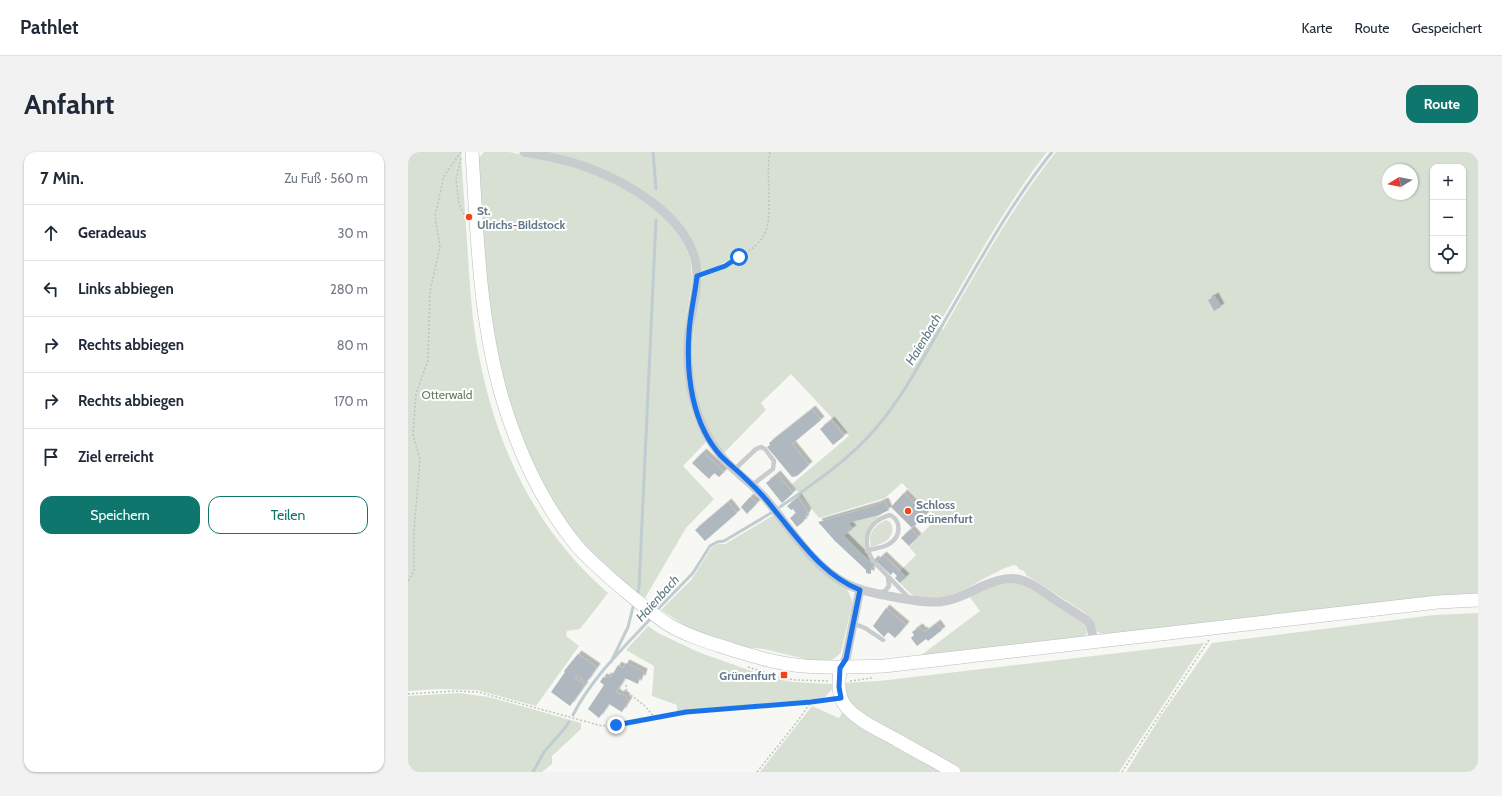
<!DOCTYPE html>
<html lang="de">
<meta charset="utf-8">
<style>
:root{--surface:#fff;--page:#f2f2f3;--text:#1f2937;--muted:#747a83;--line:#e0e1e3;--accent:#0f766e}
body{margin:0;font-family:Cabin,sans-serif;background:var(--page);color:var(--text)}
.controls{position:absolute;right:12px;top:12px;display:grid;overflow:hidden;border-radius:8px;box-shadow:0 1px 3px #0004}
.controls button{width:36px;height:36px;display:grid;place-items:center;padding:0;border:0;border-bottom:1px solid var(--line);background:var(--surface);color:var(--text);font:20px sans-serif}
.compass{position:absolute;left:974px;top:12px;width:36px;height:36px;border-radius:50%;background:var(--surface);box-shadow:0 1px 3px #0004;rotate:260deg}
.stop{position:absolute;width:12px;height:12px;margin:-9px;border:3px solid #1a73e8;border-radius:50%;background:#fff}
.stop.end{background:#1a73e8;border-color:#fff;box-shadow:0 1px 4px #0008}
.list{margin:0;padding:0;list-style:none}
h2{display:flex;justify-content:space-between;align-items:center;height:52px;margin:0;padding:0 16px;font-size:17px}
h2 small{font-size:13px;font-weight:400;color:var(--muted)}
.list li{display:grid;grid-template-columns:26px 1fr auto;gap:12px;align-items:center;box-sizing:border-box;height:56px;padding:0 16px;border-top:1px solid var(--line)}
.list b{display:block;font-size:15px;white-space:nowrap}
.list em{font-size:13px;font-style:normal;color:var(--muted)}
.actions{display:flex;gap:8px;padding:12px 16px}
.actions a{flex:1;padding:9px 0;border:1px solid var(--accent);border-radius:12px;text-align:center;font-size:14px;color:var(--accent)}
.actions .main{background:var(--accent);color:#fff}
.icon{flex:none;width:22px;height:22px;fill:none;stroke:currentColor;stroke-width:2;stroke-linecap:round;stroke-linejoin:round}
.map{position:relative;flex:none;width:1070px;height:620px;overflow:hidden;border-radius:12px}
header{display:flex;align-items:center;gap:24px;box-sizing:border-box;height:56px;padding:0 20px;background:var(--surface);border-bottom:1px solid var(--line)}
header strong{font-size:19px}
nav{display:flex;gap:22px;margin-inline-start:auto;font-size:14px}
.intro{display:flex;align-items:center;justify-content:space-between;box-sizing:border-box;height:96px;padding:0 24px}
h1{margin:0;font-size:28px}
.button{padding:10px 18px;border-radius:12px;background:var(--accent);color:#fff;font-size:14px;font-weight:700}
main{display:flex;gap:24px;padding:0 24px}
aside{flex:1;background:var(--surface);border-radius:12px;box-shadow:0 1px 3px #0004}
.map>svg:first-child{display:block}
.green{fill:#d8e0d4;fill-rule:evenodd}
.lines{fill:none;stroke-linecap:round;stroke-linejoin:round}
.stream{stroke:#bfccd0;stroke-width:3}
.building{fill:#afb8be;filter:url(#shadow)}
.secondary-casing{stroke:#b8bec2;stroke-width:14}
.path{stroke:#bfc2c4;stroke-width:1.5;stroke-dasharray:2 2;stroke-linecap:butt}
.lane{stroke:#c9cccf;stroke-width:4.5}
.street{stroke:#c9cccf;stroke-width:9}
.secondary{stroke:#fff;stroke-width:13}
.route{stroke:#1a73e8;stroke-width:5}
.poi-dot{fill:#f44417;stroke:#fff;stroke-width:1.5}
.labels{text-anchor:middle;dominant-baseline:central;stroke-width:4;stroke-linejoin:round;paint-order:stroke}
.poi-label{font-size:12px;font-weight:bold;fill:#637888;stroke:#fff;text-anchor:start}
.park-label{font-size:12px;fill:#65795f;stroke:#fff}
.water-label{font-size:13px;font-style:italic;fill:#5f7b83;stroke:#fff}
</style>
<header>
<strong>Pathlet</strong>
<nav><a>Karte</a><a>Route</a><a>Gespeichert</a></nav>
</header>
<div class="intro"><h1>Anfahrt</h1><a class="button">Route</a></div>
<main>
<aside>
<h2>7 Min.<small>Zu Fuß · 560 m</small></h2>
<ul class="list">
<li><svg class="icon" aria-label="ahead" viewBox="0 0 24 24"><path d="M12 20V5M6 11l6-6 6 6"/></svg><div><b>Geradeaus</b></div><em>30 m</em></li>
<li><svg class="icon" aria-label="left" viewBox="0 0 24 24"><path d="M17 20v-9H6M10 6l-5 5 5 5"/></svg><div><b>Links abbiegen</b></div><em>280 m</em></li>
<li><svg class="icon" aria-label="right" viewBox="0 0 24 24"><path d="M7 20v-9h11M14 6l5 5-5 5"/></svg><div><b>Rechts abbiegen</b></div><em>80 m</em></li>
<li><svg class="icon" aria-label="right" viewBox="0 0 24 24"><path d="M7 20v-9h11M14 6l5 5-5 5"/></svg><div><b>Rechts abbiegen</b></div><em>170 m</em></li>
<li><svg class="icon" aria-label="arrive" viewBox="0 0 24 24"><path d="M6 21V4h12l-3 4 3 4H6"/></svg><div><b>Ziel erreicht</b></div></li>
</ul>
<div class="actions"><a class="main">Speichern</a><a>Teilen</a></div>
</aside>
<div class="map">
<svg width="1070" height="620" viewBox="0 0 1070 620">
<defs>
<filter id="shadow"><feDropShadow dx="3.5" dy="-3.5" stdDeviation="0" flood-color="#0004"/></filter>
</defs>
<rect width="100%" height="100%" fill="#f7f7f3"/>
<path class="green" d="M0,0h53c2,35 5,70 7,105 2,31 4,63 10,94 18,96 56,177 130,242l-28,36 -13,2 -1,5 13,10 -43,60 -59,-16 -40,-1 -29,2z
M76,0c8,0 16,0 24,0 11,1 22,5 32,7 13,3 26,5 39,9 40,15 106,49 112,97 3,20 -3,37 -5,56 -3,23 -1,72 7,94 4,9 8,18 13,27l-23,24 31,33 -28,29 -41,70 -41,-32 -22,-23 -18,-23 -17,-27 -27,-57 -17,-58 -15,-75 -10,-144z
M135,0h504c-42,54 -75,115 -109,174l5,4c35,-61 69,-123 113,-178h422v442l-27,1 -344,40 -8,-2 -3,-2 -3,-10 -9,-9 -58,-37 -2,-4 -5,-2 -2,-3 -3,-1c-28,7 -67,45 -98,32 -6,-3 -11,-9 -16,-14l6,-6 -6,-6 16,-16 -7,-8 28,-29 -35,-35 -17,15 -66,20 -27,-34 57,-48 -58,-62 -30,29 5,7 -43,44c-4,-6 -9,-12 -13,-18 -26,-42 -17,-107 -10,-153l3,-6 20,-8 17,-11 -1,-3 -27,14 -10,3 -2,-3 -2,-11 -45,-59zM1025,15h30v102h-30zM980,18h24v24h-24z
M475,361c-5,4 -11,8 -14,13 -8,12 -4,26 2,37l-28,-28 10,-6 -5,-6z
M366,363l73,74 5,11v5l-11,47c-6,7 -10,9 -20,11l-57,-14 -24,-2 -26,-9 -30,-13 -23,-15 31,-31 20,-32 6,-3h7z
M478,368c10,3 7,16 0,21 -5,3 -10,4 -15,6 -4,-13 4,-22 15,-27z
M606,430l19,7 48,33c5,4 7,7 5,13l-4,3 -162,18 60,-45 -11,-15 27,-11z
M1070,461v159h-352l35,-56 51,-73 222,-28z
M240,474l10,7 40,19 73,26 22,4 39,2 1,4 -8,9 -8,2 -140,12v-6l-25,-9 2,-30 -28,-16z
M796,491l-85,129h-157l-104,-60 -10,-13 -4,-16 35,-2z
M51,541l30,4 92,26v6l-29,27v8l-10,8h-134v-76z
M404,554l27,12 4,-6 103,60h-186z"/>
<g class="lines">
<path class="stream" d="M245,0l3,37
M372,355c33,-23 69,-47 96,-79 24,-28 42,-61 61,-94 36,-61 70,-126 115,-182
M229,444l2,-8 17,-368
M247,460l38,-39 17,-27 7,-4 7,-1 47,-28
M203,510l17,-35 6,-24
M165,563c19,-38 51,-67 79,-98
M125,620l11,-20 20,-23 5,-7"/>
</g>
<path class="building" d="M807,144l6,11 -7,4 -6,-11z
M404,257l9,11 -29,24 17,21 -12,11 -5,1 -25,-30 3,-2 -1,-2z
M423,268l13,16 -11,9 -13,-16z
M295,300l21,20 -5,5 -5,-4 -5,6 -17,-16z
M369,322l16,19 -11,10 -16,-20z
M496,341l22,22 -14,13 -21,-21z
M342,345l7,6 -10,11 -6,-7z
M390,345l10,15 -3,5 1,1 -3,2 1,1 -7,6 -7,-9 6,-5 -3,-4 -2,1 -4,-4z
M477,349l4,9 -10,5 -31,8 5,6 -10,6 28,28 4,-4 2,2 6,-6 23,22 -6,6 -5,-5 2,-2 -4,-4 -2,3 -14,-13 -6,7v5l-5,-1v-3l-31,-29 -17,-19 58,-17z
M320,350l9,11 -32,28 -10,-11z
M503,377l7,8 -9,9 -8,-8z
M478,456l20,17 -11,13 -7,-6 -4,5 -11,-11z
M529,471l5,7 -14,11 -2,-2 -9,7 -6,-8 3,-3 -2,-3 7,-5 4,4 1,-1 1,2z
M170,502l19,13 -11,16 -9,-8 -2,3 10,7 -15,21 -19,-14 14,-20 -1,-1z
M218,511l18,9 -2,7 -2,-1 -2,6 -13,-6 -9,14 4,3 1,-2 6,4 -1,2 3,1 -7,12 -13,-8 -10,14 -11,-9 16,-24 -4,-3 3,-5 3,1 2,-2 3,1 7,-12 5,3z"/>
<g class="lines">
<g class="secondary-casing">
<path id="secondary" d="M64,0c5,81 7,163 29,242 16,55 39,107 76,152 14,16 31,30 47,44 15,12 29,25 45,35 20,12 43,18 64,25 23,7 46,14 71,16 26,2 53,1 80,0l554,-64 40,-2
M432,516c-1,12 -3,25 4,36 10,15 37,27 53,36 19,11 38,21 57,32"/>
</g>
<path class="path" d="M53,6l-5,22 3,23 5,12
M298,121c18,-7 49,-21 58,-38 6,-11 5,-28 5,-40 0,-14 -2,-29 1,-43
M0,429l6,-10v-41l6,-70 -7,-26 3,-40 12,-34 2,-69 10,-44 -5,-31 9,-40 17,-24
M340,515l33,11 16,2 31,1
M442,529l22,-3
M218,533l1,7 18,14 10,12
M0,542l47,-3 23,1 124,34 14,-1 70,-13 144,-12
M349,620l40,-50 14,-20
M714,620l87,-132"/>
<path class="lane" d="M327,317l21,-20 5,-2 4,2 9,12 -1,8 -21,16
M459,399c7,-3 16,-3 22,-7 12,-7 13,-23 1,-29 -24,7 -29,26 -17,46
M468,412l33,34
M471,441l6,-2 4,-5 -1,-9
M444,471l13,5 18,12"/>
<path class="street" d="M116,0c17,3 34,6 50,11 48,15 123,55 123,113 0,18 -6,37 -8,55 -4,42 3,88 30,122 12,17 32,29 46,45 24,28 45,65 78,84 14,8 30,11 45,14 18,3 34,7 51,6 16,-1 30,-10 44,-16 34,-15 43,-6 71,13 10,7 21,13 32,21l4,4 4,17
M432,516l6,-9 14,-70"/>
<use href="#secondary" class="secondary"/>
</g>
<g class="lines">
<path class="route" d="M208,573l70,-13 125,-10 30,-4 -2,-11 1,-19 6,-9 14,-69c-37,-15 -59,-48 -84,-78 -9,-12 -19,-23 -30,-33 -8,-8 -17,-15 -25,-23 -29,-32 -35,-81 -32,-123 1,-19 6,-38 8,-57l28,-10 14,-9"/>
</g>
<g class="poi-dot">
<circle cx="61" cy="65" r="4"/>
<circle cx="500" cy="359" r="4"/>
<rect x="372" y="519" width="8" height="8" rx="2"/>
</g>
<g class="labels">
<g class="poi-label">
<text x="69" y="58">St.<tspan x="69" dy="14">Ulrichs-Bildstock</tspan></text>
<text x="508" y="352">Schloss<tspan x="508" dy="14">Grünenfurt</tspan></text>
<text x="368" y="523" text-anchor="end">Grünenfurt</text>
</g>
<g class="park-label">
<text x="39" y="242">Otterwald</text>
</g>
<g class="water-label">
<text transform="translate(515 187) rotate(-59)">Haienbach</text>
<text transform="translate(249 446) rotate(-48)">Haienbach</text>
</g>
</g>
</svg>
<div class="controls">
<button>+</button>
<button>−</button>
<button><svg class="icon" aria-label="locate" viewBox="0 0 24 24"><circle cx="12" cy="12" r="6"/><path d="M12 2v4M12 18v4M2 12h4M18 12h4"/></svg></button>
</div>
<svg class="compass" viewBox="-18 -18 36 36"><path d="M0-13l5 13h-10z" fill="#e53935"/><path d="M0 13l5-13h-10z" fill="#747a83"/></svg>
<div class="stop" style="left:331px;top:105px"></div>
<div class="stop end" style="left:208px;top:573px"></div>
</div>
</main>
